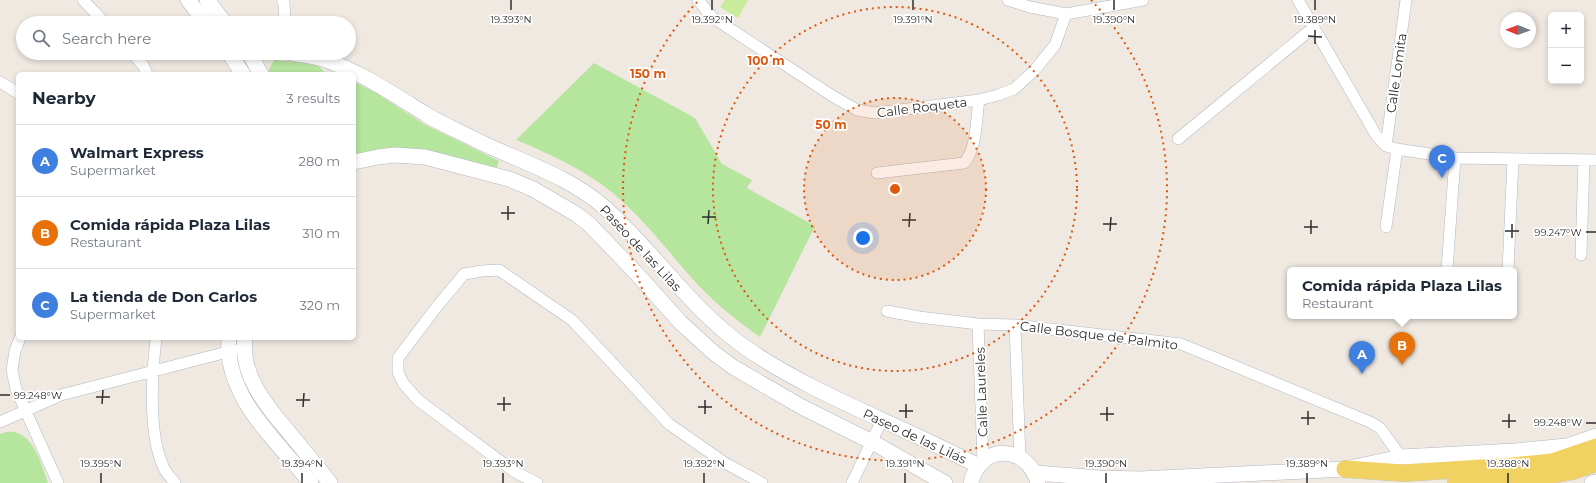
<!DOCTYPE html>
<meta charset="utf-8">
<style>
:root{--surface:#fff;--page:#f6f6f7;--text:#1f2937;--muted:#747a83;--line:#e0e1e3;--accent:#4264fb}
body{margin:0;font-family:Montserrat,sans-serif;background:var(--page);color:var(--text)}
.controls{position:absolute;right:12px;top:12px;display:grid;overflow:hidden;border-radius:6px;box-shadow:0 2px 6px #0003}
.controls button{width:36px;height:36px;display:grid;place-items:center;padding:0;border:0;border-bottom:1px solid var(--line);background:var(--surface);color:var(--text);font:20px sans-serif}
.compass{position:absolute;left:1500px;top:12px;width:36px;height:36px;border-radius:50%;background:var(--surface);box-shadow:0 2px 6px #0003;rotate:271deg}
.you{position:absolute;left:863px;top:238px;width:14px;height:14px;margin:-10px;border:3px solid #fff;border-radius:50%;background:#1a73e8;box-shadow:0 0 0 6px #1a73e833}
.badge{display:grid;place-items:center;width:26px;height:26px;border-radius:50%;background:var(--accent);color:#fff;font-size:13px;font-weight:700}
.pin{position:absolute;translate:-50% -33px;filter:drop-shadow(0 1px 2px #0008)}
.pin::after{content:'';position:absolute;top:21px;width:14px;height:12px;background:inherit;clip-path:polygon(0 0,100% 0,50% 100%)}
.popup{position:absolute;left:1287px;top:267px;width:230px;height:52px;box-sizing:border-box;display:grid;place-content:center;border-radius:6px;background:var(--surface);filter:drop-shadow(0 1px 3px #0005);font-size:13px;white-space:nowrap;color:var(--muted)}
.popup b{font-size:15px;color:var(--text)}
.popup::after{content:'';position:absolute;left:50%;top:100%;margin-left:-8px;border:8px solid transparent;border-top-color:var(--surface)}
.list{margin:0;padding:0;list-style:none}
h2{display:flex;justify-content:space-between;align-items:center;height:52px;margin:0;padding:0 16px;font-size:17px}
h2 small{font-size:13px;font-weight:400;color:var(--muted)}
.list li{display:grid;grid-template-columns:26px 1fr auto;gap:12px;align-items:center;box-sizing:border-box;height:72px;padding:0 16px;border-top:1px solid var(--line)}
.list b{display:block;font-size:15px;white-space:nowrap}
.list p{margin:0;font-size:13px;white-space:nowrap;color:var(--muted)}
.list em{font-size:13px;font-style:normal;color:var(--muted)}
.icon{flex:none;width:22px;height:22px;fill:none;stroke:currentColor;stroke-width:2;stroke-linecap:round;stroke-linejoin:round}
.map{position:relative;flex:none;width:1596px;height:483px;overflow:hidden}
.search{position:absolute;background:var(--surface);box-shadow:0 2px 6px #0003;left:16px;top:16px;width:340px;height:44px;display:flex;align-items:center;gap:10px;box-sizing:border-box;padding:0 14px;border-radius:22px;color:var(--muted);font-size:15px}
.panel{position:absolute;background:var(--surface);box-shadow:0 2px 6px #0003;left:16px;top:72px;width:340px;height:268px;border-radius:6px}
.map>svg:first-child{display:block}
.green{fill:#b6e59e}
.pitch{fill:#c9ec9a}
.lines{fill:none;stroke-linecap:round;stroke-linejoin:round}
.street-casing{stroke:#b4b7c1;stroke-width:12}
.secondary-casing{stroke:#b4b7c1;stroke-width:16}
.primary-casing{stroke:#c9c9c9;stroke-width:18}
.street{stroke:#fff;stroke-width:11}
.secondary{stroke:#fff;stroke-width:15}
.primary{stroke:#f2d163;stroke-width:17}
.ticks{fill:none;stroke:#2e2e2e;stroke-width:1.5}
.ring{fill:none;stroke:#df570e;stroke-width:2;stroke-dasharray:2 4}
.labels{text-anchor:middle;dominant-baseline:central;stroke-width:3.5;stroke-linejoin:round;paint-order:stroke}
.street-label{font-size:13px;fill:#2e2e2e;stroke:#fff}
.ticks-label{font-size:10px;text-anchor:middle;fill:#2e2e2e;stroke:#fff;stroke-width:3.5;stroke-linejoin:round;paint-order:stroke}
.centre{fill:#df570e;stroke:#fff;stroke-width:2}
.ring-label{font-size:12px;text-anchor:middle;font-weight:bold;fill:#df570e;stroke:#fff;stroke-width:3.5;stroke-linejoin:round;paint-order:stroke}
</style>
<div class="map">
<svg width="1596" height="483" viewBox="0 0 1596 483">
<rect width="100%" height="100%" fill="#efe9e1"/>
<path class="green" d="M274,60l43,4 9,10h-57v-5z
M594,63l101,55 27,46 30,16 -5,8 68,38 -55,111c-23,-16 -44,-33 -63,-53 -27,-30 -52,-64 -83,-90 -27,-23 -66,-41 -98,-54z
M354,82l22,11 48,31 75,37 -3,8 -142,-13 2,-43 -2,-13z
M6,432c27,-3 35,31 42,51h-48v-49z"/>
<path class="pitch" d="M725,0h23l-10,18 -18,-11z"/>
<g class="lines">
<g class="street-casing">
<path id="street" d="M83,0l22,23
M282,0l2,2 1,21
M698,0l14,17 122,80 23,13 18,3 104,-13 19,-5 16,-6 20,-18 21,-26 11,-31
M1008,0l22,7 36,7 77,-14
M1298,0l78,135 10,11 11,3 58,9 141,2
M132,53l11,12 4,9
M0,82l18,11
M1178,139l136,-112
M1386,146l20,-146
M877,173l87,-10c13,-14 12,-44 15,-63
M1386,227l11,-78
M1581,255l3,-95
M1447,270l8,-112
M1508,270l5,-110
M887,311l32,6 59,7 37,1 166,19 189,78 10,6 21,29
M978,324l5,137
M1015,325l5,132
M20,338l-5,13 -3,19 4,19 42,94
M156,338c-4,36 -8,94 7,128 2,6 8,12 12,17
M0,422l61,-27 174,-45
M537,483l-22,-11 -97,-72 -15,-17 -5,-11v-14l37,-49 29,-35 18,-3 17,-1 73,50 97,104 56,39 37,20
M852,483l30,-63"/>
</g>
<g class="secondary-casing">
<path id="secondary" d="M188,0l18,23
M207,0l18,23
M229,53l14,21
M249,53l12,21
M291,53c10,2 22,3 32,6 38,13 70,35 104,56 16,10 34,17 51,26 41,20 91,35 126,66 50,44 86,102 142,141 42,29 90,51 136,72 33,15 65,30 97,46
M354,162l24,-5 17,-2 30,2 84,22 24,10 43,25 13,10 48,50 44,49 33,30 19,14 69,40 70,35 73,41
M229,338c-5,59 48,103 82,145
M245,338c-5,39 23,69 46,97 13,16 27,32 39,48
M1036,473l64,5 40,1 205,-10 56,-12 114,-6 52,-5 29,-10
M971,483c8,-40 57,-39 67,0
M1592,483l4,-1"/>
</g>
<g class="primary-casing">
<path id="primary" d="M1345,469l59,4 108,-7 40,-4 44,-15
M1456,483l96,-8 21,-4 23,-8"/>
</g>
<use href="#street" class="street"/>
<use href="#secondary" class="secondary"/>
<use href="#primary" class="primary"/>
</g>
<path class="ticks" d="M511,10v-10M712,10v-10M913,10v-10M1114,10v-10M1315,10v-10M1308,36l14,1M1315,44v-14M501,213h14M702,217h14M508,220v-14M902,220h14M708,224l1,-14M1103,224h14M909,227l1,-14M1304,227h14M1110,231l1,-14M1505,231h14M1586,232h10M1311,234v-14M1512,238v-14M0,395h10M96,397h14M296,400h14M102,404l1,-14M497,404h14M303,407l1,-14M698,407h14M504,411v-14M899,411h14M705,414v-14M1100,414h14M906,418v-14M1301,418h14M1107,421v-14M1502,421h14M1586,423h10M1308,425v-14M1509,428v-14M101,483v-10M302,483v-10M503,483v-10M704,483v-10M905,483v-10M1106,483v-10M1307,483v-10M1508,483v-10"/>
<circle cx="895" cy="189" r="91" fill="#df570e" fill-opacity=".12"/>
<g class="ring">
<circle cx="895" cy="189" r="91"/>
<circle cx="895" cy="189" r="182"/>
<path d="M1091 0A272 272 0 1 1 699 0"/>
</g>
<g class="labels">
<g class="street-label">
<text transform="translate(1396 73) rotate(-82)">Calle Lomita</text>
<text transform="translate(922 107) rotate(-7)">Calle Roqueta</text>
<text transform="translate(641 248) rotate(47)">Paseo de las Lilas</text>
<text transform="translate(1099 335) rotate(7)">Calle Bosque de Palmito</text>
<text transform="translate(981 392) rotate(-92)">Calle Laureles</text>
<text transform="translate(915 436) rotate(25)">Paseo de las Lilas</text>
</g>
</g>
<g class="ticks-label">
<text x="511" y="23">19.393°N</text>
<text x="712" y="23">19.392°N</text>
<text x="913" y="23">19.391°N</text>
<text x="1114" y="23">19.390°N</text>
<text x="1315" y="23">19.389°N</text>
<text x="1558" y="236">99.247°W</text>
<text x="38" y="399">99.248°W</text>
<text x="1558" y="426">99.248°W</text>
<text x="101" y="467">19.395°N</text>
<text x="302" y="467">19.394°N</text>
<text x="503" y="467">19.393°N</text>
<text x="704" y="467">19.392°N</text>
<text x="905" y="467">19.391°N</text>
<text x="1106" y="467">19.390°N</text>
<text x="1307" y="467">19.389°N</text>
<text x="1508" y="467">19.388°N</text>
</g>
<circle cx="895" cy="189" r="6" class="centre"/>
<g class="ring-label">
<text x="766" y="65">100 m</text>
<text x="648" y="78">150 m</text>
<text x="831" y="129">50 m</text>
</g>
</svg>
<div class="controls">
<button>+</button>
<button>−</button>
</div>
<svg class="compass" viewBox="-18 -18 36 36"><path d="M0-13l5 13h-10z" fill="#e53935"/><path d="M0 13l5-13h-10z" fill="#747a83"/></svg>
<div class="you"></div>
<div class="pin badge" style="left:1362px;top:374px;background:#3f7fe0">A</div>
<div class="pin badge" style="left:1402px;top:365px;background:#e8710a">B</div>
<div class="popup"><b>Comida rápida Plaza Lilas</b>Restaurant</div>
<div class="pin badge" style="left:1442px;top:178px;background:#3f7fe0">C</div>
<div class="search"><svg class="icon" aria-label="search" viewBox="0 0 24 24"><circle cx="10" cy="10" r="6"/><path d="M15 15l6 6"/></svg>Search here</div>
<section class="panel">
<h2>Nearby<small>3 results</small></h2>
<ul class="list">
<li><span class="badge" style="background:#3f7fe0">A</span><div><b>Walmart Express</b><p>Supermarket</p></div><em>280 m</em></li>
<li><span class="badge" style="background:#e8710a">B</span><div><b>Comida rápida Plaza Lilas</b><p>Restaurant</p></div><em>310 m</em></li>
<li><span class="badge" style="background:#3f7fe0">C</span><div><b>La tienda de Don Carlos</b><p>Supermarket</p></div><em>320 m</em></li>
</ul>
</section>
</div>
